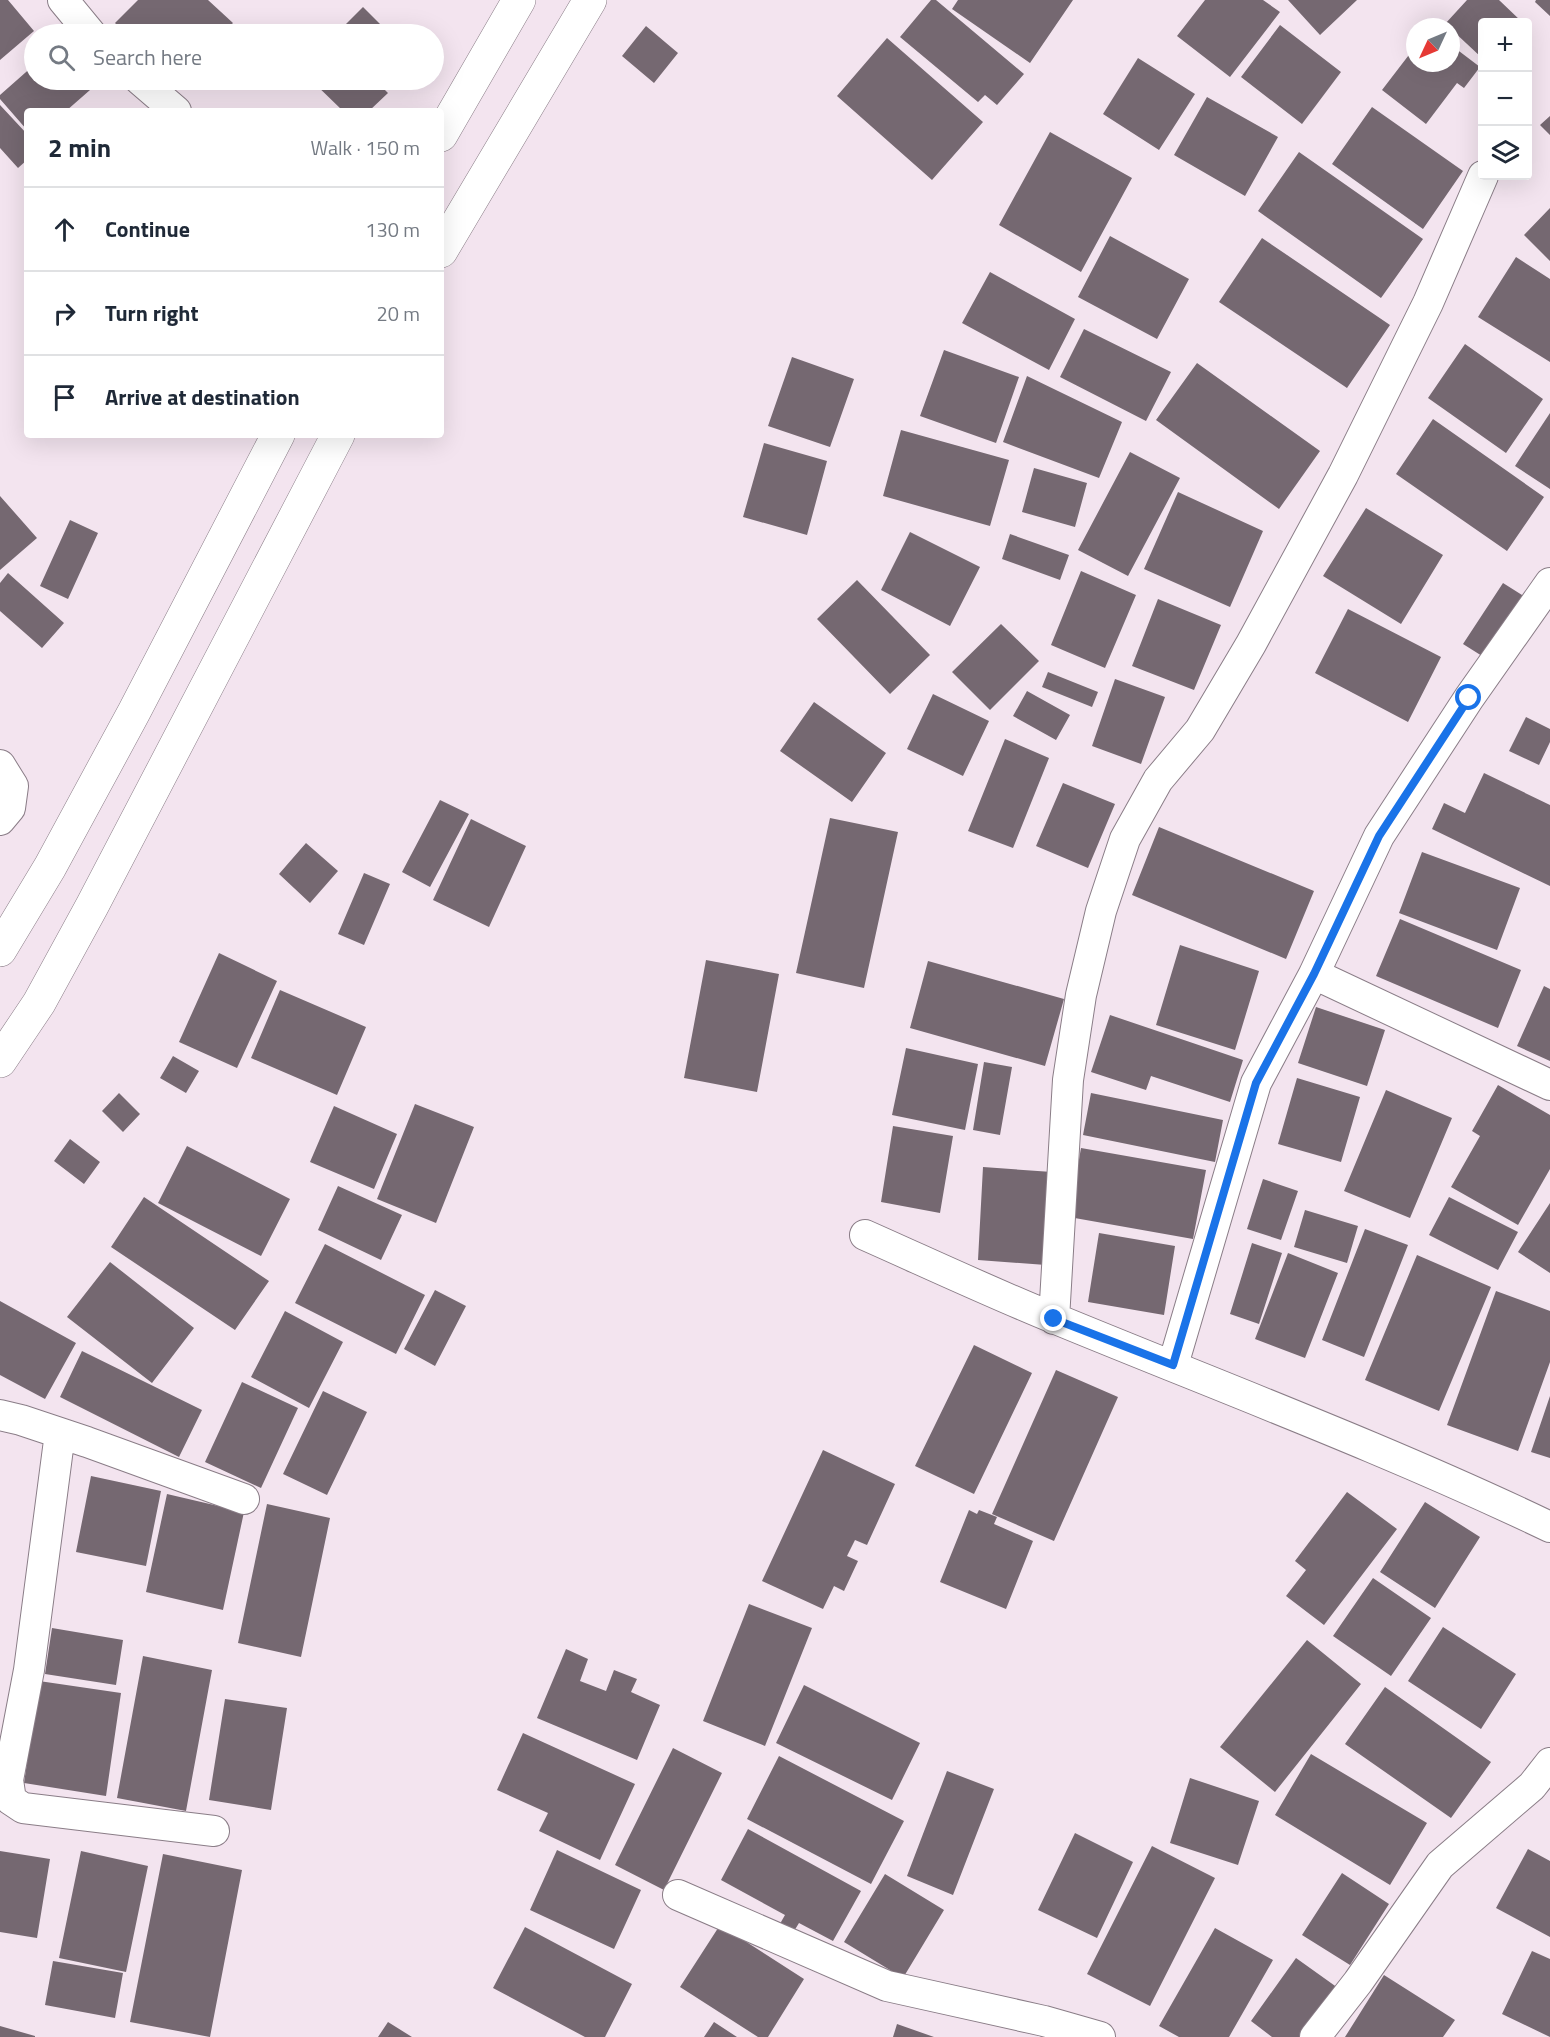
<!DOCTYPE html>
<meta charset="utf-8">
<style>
:root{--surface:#fff;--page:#f6f6f7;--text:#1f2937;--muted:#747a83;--line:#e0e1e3}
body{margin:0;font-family:"Titillium Web",sans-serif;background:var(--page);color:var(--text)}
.controls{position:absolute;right:18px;top:18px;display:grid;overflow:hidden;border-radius:6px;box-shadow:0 6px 24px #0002}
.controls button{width:54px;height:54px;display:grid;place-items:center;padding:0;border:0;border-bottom:2px solid var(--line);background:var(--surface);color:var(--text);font:30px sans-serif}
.compass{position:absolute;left:1406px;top:18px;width:54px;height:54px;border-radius:50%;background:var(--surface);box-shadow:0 6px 24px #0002;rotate:226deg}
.stop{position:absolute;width:18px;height:18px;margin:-14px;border:4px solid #1a73e8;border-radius:50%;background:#fff}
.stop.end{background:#1a73e8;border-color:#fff;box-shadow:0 2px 6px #0008}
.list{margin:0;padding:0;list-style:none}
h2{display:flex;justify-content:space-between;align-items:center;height:78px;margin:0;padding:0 24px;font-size:26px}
h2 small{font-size:20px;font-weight:400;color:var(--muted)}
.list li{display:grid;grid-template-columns:39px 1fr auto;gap:18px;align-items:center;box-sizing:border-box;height:84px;padding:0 24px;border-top:2px solid var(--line)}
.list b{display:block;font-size:22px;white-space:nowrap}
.list em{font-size:20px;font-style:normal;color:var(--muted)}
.icon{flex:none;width:33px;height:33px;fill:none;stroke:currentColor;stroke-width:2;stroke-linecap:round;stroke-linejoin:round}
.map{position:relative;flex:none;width:1550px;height:2037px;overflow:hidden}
.search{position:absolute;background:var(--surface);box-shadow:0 6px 24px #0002;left:24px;top:24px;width:420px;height:66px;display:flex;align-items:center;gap:15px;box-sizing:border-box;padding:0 21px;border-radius:33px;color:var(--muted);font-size:22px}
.panel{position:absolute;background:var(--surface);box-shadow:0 6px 24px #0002;left:24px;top:108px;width:420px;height:330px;border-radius:6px}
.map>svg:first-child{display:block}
.building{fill:#756871}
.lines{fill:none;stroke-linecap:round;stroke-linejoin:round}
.street-casing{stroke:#8a7d87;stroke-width:32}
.secondary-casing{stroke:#8a7d87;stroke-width:34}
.street{stroke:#fff;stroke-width:30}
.secondary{stroke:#fff;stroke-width:33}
.route{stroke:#1a73e8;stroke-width:8}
</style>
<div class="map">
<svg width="1550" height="2037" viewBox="0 0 1550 2037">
<rect width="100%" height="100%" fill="#f3e4ef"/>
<path class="building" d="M0,0h8l26,31 -34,29z
M138,0h70l25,23 -11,11h-96l-11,-11z
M931,0h5l88,74 -27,31 -12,-10 -7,7 -78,-65z
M958,0h115l-43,63 -78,-54z
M1205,0h58l17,12 -50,65 -53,-41z
M1288,0h69l-37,35z
M1467,0h32l22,21 -1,1h-38v36l-31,-29v-2l-6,-3z
M1536,0h14v16l-15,-14z
M363,7l27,27h-54z
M1280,25l61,47 -39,52 -61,-47z
M646,26l32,27 -24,30 -32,-27z
M887,38l96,84 -51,58 -95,-84z
M1451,45l29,22 -16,21 -7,-5 -31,41 -44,-34 33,-43v16h36z
M1138,58l57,36 -36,56 -56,-36z
M34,65v15h61l3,3 -32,28h-39v19l-27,-31v-4z
M311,80h64l13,13 -19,18h-26z
M1207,97l71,40 -33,59 -71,-41z
M0,105l27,29v26l-9,8 -18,-20z
M1372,107l91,64 -40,58 -91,-65z
M1550,116v19l-10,-10z
M1050,132l82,46 -51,94 -82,-47z
M1299,152l124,87 -42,59 -123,-87z
M1550,208v53l-26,-26z
M1110,236l79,43 -32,60 -79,-42z
M1262,238l128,87 -43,63 -128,-86z
M1516,257l34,22v83l-72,-45z
M990,272l85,47 -26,51 -87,-47z
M1084,329l87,43 -25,49 -86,-44z
M1465,344l78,55 -37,54 -78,-55z
M944,350l75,27 -23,66 -76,-27z
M792,357l62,22 -24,68 -62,-21z
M1197,363l123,88 -41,58 -123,-89z
M1027,376l95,46 -23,56 -96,-36z
M1550,413v76l-35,-23z
M1433,419l111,78 -37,54 -111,-77z
M901,430l108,30 -19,66 -107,-30z
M764,443l63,18 -20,74 -64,-18z
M1130,452l50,26 -52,98 -50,-26z
M1034,468l53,15 -12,44 -53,-15z
M1178,492l85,39 -33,76 -86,-38z
M0,496l37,42 -37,32z
M1366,508l77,47 -42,69 -78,-48z
M70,520l28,13 -30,66 -28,-13z
M910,532l70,35 -30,59 -69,-36z
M1010,534l59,21 -9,25 -58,-21z
M1081,571l55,24 -31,73 -54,-23z
M8,573l56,50 -22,25 -42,-37v-28z
M857,580l73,75 -40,39 -73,-75z
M1503,583l27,17 -40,61 -27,-17z
M1158,599l63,26 -27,65 -62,-24z
M1348,609l93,48 -33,65 -93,-49z
M1001,624l38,37 -49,49 -38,-38z
M1048,672l50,20 -6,15 -50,-20z
M1115,679l50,18 -24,67 -49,-18z
M1027,691l43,24 -14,25 -43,-24z
M933,694l56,27 -26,55 -56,-27z
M814,702l72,51 -34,49 -72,-51z
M1526,717l24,12v13l-11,23 -30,-14z
M1005,739l44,19 -36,90 -45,-17z
M1484,773l66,32v81l-118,-57 12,-26 21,10z
M1063,783l52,21 -27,64 -52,-22z
M440,800l29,14 -39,73 -28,-15z
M830,818l68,14 -34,156 -68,-15z
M471,819l55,27 -37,81 -56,-27z
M1159,827l155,64 -28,68 -154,-64z
M306,843l32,28 -28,32 -31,-29z
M1422,852l98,36 -23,62 -98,-37z
M364,873l26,11 -26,61 -26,-11z
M1400,919l121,51 -23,58 -122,-52z
M1180,945l79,26 -24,79 -79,-25z
M219,953l58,28 -40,87 -58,-26z
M706,960l73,14 -22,118 -73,-14z
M928,961l136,38 -19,67 -135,-38z
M1544,986l6,3v72l-33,-15z
M280,990l86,37 -29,68 -86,-37z
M1316,1007l69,23 -18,56 -69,-23z
M1110,1015l133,45 -13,42 -79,-26 -5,14 -55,-18z
M906,1048l72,16 -13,66 -73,-15z
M173,1056l26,15 -13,22 -26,-15z
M984,1062l28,5 -12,68 -27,-5z
M1297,1078l63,19 -19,65 -63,-18z
M1498,1085l52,30v54l-32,56 -67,-38 29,-51 -8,-5z
M1386,1090l66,28 -42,100 -66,-27z
M119,1093l21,21 -17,18 -21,-21z
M1091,1093l132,27 -8,42 -132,-27z
M415,1104l59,23 -38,96 -59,-24z
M334,1106l63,28 -23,55 -64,-27z
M893,1126l60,10 -13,77 -59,-11z
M70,1139l30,23 -16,22 -30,-23z
M187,1146l103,53 -29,57 -103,-53z
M1081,1148l125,22 -13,69 -124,-22z
M983,1167l69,5 -6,93 -68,-5z
M1263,1179l35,12 -17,49 -34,-11z
M338,1186l64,29 -21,45 -63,-30z
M144,1197l125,84 -34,49 -124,-83z
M1449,1197l69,35 -20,38 -69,-35z
M1550,1203v70l-32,-21z
M1305,1210l53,16 -11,37 -53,-16z
M1365,1229l43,16 -44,112 -42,-17z
M1099,1233l76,13 -11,69 -76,-13z
M1252,1243l30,10 -23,71 -29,-10z
M325,1244l100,51 -29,59 -101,-51z
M1288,1253l50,20 -33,85 -50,-19z
M1417,1255l74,32 -52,124 -74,-31z
M110,1262l84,66 -42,55 -85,-66z
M435,1290l31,16 -31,60 -31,-17z
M1496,1291l54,20v51l-32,89 -71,-26z
M0,1301l76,42 -31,56 -45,-24z
M285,1311l58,31 -34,66 -58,-31z
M974,1345l58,28 -58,121 -59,-28z
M82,1351l120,59 -23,47 -119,-60z
M1056,1370l62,27 -64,144 -62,-27z
M242,1382l56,26 -37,80 -56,-26z
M323,1391l44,21 -40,83 -44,-21z
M1550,1396v62l-19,-6z
M823,1450l72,34 -28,61 -12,-5 -8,16 11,5 -14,30 -10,-5 -11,23 -61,-28z
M91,1476l70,15 -15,75 -70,-14z
M1347,1492l50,37 -73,96 -38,-29 20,-26 -11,-9z
M167,1494l77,18 -21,98 -77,-18z
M1425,1502l55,35 -45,71 -55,-36z
M267,1504l63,14 -29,139 -63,-14z
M969,1510l8,4 2,-4 18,7 -3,7 39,17 -27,68 -66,-27z
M1373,1578l58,40 -40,58 -58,-40z
M749,1604l63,24 -47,118 -62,-25z
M1443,1627l73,47 -35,55 -73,-48z
M52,1628l71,12 -7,45 -71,-11z
M1307,1640l54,44 -86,108 -55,-45z
M566,1649l22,10 -8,22 26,10 8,-21 23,9 -6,13 29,13 -23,55 -100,-42z
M143,1656l69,14 -26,141 -69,-13z
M39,1681l82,12 -15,103 -82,-13z
M804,1685l116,58 -28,57 -116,-57z
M1385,1687l106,75 -40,56 -106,-74z
M225,1699l62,9 -16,102 -62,-10z
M523,1733l112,51 -35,76 -61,-29 9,-18 -51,-23z
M673,1748l49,25 -58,117 -49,-25z
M1311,1754l116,69 -37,62 -115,-70z
M779,1756l125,65 -33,63 -124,-65z
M947,1771l47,18 -41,106 -46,-19z
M1190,1778l69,23 -21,64 -68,-22z
M748,1829l113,62 -28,50 -34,-18 -8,13 -14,-7 8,-14 -64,-35z
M1075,1833l58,29 -36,76 -59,-28z
M1152,1846l63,32 -65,128 -63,-32z
M1528,1849l22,12v76l-54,-29z
M557,1850l84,40 -27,59 -84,-39z
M0,1851l50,8 -13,79 -37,-6z
M81,1851l67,15 -22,106 -67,-14z
M163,1854l79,16 -32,167 -80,-15z
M1342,1873l47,31 -39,61 -48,-30z
M885,1874l59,36 -41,68 -59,-36z
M720,1925l84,54 -36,58h-10l-78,-50z
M525,1927l107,57 -27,53h-20l-92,-49z
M1215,1928l58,32 -44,77h-50l-20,-11z
M1532,1951l18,8v78l-48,-23z
M1296,1958l42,30 -35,49h-31l-21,-16z
M53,1961l70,12 -8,45 -70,-13z
M1384,1975l71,45 -12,17h-98z
M388,2022l24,15h-34z
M714,2022l23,15h-33z
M897,2024l37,13h-41z
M0,2026l35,10v1h-35z"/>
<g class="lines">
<g class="street-casing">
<path id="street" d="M63,0l28,34
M140,80l36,31
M0,765l13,21 -3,22 -10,12
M1314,974l236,111
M865,1235c63,28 127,58 191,84 165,68 333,131 494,208
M1054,1319l14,-239 13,-85 20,-84 24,-72 33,-59 42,-50 51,-86 92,-169 85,-172 55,-127
M1173,1365l83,-282 58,-109 65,-138 90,-138 81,-115
M0,1415l21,5 66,22 157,57
M60,1433l-31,237 -21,110 3,20 12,8 191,23
M678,1895l209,91 157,35 56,16
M1315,2037l43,-55 82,-117 92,-79 18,-23"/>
</g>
<g class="secondary-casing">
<path id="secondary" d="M441,135l78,-135
M441,251l149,-251
M0,950l50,-83 84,-155 144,-277
M0,1061l39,-58 53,-97 246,-471"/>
</g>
<use href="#street" class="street"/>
<use href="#secondary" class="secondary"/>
</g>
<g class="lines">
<path class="route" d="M1054,1319l119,46 83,-282 58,-109 65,-138 90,-138"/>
</g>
</svg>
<div class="controls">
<button>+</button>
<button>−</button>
<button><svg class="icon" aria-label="layers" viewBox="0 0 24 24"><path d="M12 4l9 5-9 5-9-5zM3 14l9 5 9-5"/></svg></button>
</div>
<svg class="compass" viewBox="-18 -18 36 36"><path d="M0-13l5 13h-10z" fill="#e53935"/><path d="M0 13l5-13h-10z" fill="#747a83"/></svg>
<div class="stop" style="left:1469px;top:698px"></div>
<div class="stop end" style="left:1054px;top:1319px"></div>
<div class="search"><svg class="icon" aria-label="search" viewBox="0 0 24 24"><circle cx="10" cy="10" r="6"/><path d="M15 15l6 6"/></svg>Search here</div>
<section class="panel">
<h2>2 min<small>Walk · 150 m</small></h2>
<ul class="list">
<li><svg class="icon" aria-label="ahead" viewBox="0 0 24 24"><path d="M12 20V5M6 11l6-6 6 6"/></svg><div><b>Continue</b></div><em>130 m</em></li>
<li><svg class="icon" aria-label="right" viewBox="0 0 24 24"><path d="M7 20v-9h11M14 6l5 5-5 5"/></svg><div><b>Turn right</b></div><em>20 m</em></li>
<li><svg class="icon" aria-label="arrive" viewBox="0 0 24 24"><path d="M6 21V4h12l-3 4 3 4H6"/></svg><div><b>Arrive at destination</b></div></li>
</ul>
</section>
</div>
